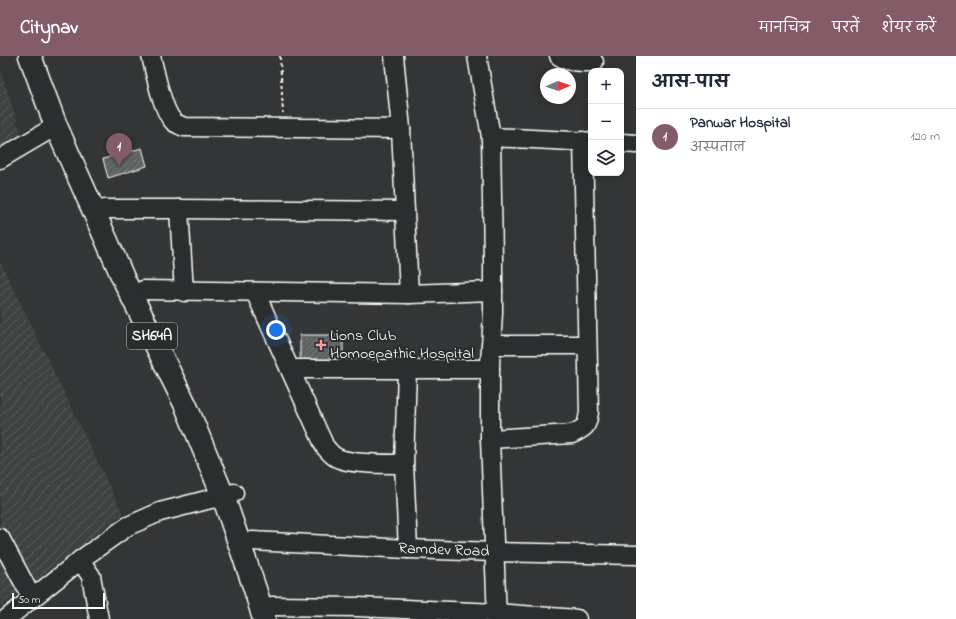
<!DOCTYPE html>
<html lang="hi">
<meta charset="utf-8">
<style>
:root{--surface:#fff;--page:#f2f2f3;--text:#1f2937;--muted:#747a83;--line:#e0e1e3;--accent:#845c67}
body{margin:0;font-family:"Indie Flower","Playpen Sans Deva",sans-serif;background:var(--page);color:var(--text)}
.controls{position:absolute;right:12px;top:12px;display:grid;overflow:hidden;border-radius:8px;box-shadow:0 2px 10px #0003}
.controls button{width:36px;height:36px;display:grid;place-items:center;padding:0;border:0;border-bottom:1px solid var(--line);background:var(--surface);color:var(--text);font:20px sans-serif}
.compass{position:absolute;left:540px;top:12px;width:36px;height:36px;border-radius:50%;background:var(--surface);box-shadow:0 2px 10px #0003;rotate:88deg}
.scale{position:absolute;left:12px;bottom:10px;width:93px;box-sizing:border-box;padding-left:4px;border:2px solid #fff;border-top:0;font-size:11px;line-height:14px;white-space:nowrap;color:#fff;-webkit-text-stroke:3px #2a2d2e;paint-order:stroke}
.you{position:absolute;left:276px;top:274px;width:14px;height:14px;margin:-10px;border:3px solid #fff;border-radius:50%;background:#1a73e8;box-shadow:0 0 0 6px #1a73e833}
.badge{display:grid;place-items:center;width:26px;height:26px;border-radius:50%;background:var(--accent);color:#fff;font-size:13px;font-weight:700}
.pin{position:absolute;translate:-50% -33px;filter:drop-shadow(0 1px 2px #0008)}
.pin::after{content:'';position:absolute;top:21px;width:14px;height:12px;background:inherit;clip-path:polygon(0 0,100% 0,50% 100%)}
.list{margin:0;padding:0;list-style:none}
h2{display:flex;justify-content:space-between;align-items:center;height:52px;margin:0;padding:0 16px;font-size:17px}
h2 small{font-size:13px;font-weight:400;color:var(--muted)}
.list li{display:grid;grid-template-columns:26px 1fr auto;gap:12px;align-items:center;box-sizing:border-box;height:56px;padding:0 16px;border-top:1px solid var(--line)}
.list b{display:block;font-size:15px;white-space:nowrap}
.list p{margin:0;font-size:13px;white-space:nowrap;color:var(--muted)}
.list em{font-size:13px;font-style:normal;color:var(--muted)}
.icon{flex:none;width:22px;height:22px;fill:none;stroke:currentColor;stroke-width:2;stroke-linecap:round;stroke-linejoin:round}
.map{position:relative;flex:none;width:636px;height:563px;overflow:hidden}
header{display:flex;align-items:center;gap:24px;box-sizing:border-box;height:56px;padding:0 20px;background:var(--accent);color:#fff}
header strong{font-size:19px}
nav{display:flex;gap:22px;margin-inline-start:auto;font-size:14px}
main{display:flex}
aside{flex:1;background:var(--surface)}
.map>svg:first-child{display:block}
.industrial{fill:url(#industrial-furrows)}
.building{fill:url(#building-hatch);stroke:#fff}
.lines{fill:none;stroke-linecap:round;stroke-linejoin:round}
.minor-casing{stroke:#fff;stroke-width:21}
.major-casing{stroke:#fff;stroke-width:25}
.path{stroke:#fff;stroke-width:2;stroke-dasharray:4 3;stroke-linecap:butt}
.minor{stroke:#2a2d2e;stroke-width:18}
.major{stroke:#2a2d2e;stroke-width:22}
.poi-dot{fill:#ff9aa2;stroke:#2a2d2e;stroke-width:1.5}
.labels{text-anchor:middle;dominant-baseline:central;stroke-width:4;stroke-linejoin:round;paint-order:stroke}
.shield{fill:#2a2d2e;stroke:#bfc0c0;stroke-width:1}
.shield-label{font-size:15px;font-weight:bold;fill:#fff}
.poi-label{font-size:16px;fill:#fff;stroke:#2a2d2e;text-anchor:start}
.street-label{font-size:16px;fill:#fff;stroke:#2a2d2e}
</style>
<header>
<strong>Citynav</strong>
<nav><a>मानचित्र</a><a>परतें</a><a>शेयर करें</a></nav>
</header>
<main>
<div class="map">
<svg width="636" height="563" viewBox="0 0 636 563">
<defs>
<pattern id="industrial-furrows" width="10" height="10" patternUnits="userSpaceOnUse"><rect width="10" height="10" fill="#404243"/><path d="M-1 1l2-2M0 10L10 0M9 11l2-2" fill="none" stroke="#5d5e5f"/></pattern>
<pattern id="building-hatch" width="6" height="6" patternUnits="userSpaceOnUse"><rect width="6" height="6" fill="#5f6162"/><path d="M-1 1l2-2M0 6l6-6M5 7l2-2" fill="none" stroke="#77797a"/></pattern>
</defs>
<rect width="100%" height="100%" fill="#333536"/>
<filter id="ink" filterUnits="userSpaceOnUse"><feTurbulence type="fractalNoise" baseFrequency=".025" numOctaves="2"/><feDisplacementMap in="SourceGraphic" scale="8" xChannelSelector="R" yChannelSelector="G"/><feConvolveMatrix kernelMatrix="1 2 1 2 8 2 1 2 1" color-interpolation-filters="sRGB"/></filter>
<g filter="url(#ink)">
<path class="industrial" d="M0,13l24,74 -24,16z
M0,205l123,253 -123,93z"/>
<path class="building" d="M142,92l5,18 -39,12 -5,-19z
M300,279h43v28h-43z"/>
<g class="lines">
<g class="minor-casing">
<g id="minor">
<path d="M151,0c4,16 11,54 22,65 3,3 7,4 11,6l217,2"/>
<path d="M477,0l14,81 2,123v53l-3,51v75l7,180"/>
<path d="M559,0c10,7 24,6 35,6"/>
<path d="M491,81l100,5"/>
<path d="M621,87l15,1"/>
<path d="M0,103l56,-33"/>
<path d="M104,153h75l226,2"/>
<path d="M179,153l5,83"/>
<path d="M143,234l266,4 -8,-165 -7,-73"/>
<path d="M255,236l70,155c3,3 6,7 9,9 12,9 54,8 70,8"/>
<path d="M409,238l84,-3"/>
<path d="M491,289h96"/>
<path d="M290,313h200"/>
<path d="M407,313l-3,95 4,85"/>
<path d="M490,383l82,-5c13,-6 15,-7 17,-22l-6,-271"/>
<path d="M0,482l32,60"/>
<path id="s1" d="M252,485l156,8 87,3 141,3"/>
<path d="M80,504l11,16 8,43"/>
<path d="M271,550l87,1 139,6 80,6"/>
<path d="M6,563l81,-64 41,-29 32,-14 74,-19"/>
</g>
</g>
<g class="major-casing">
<path id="major" d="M30,0l26,70 35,79 33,75 62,126 37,90 32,93 9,30"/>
</g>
<path class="path" d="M280,0l3,57"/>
<use href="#minor" class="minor"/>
<use href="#major" class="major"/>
</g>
</g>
<path class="poi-dot" d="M319 283h4v4h4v4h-4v4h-4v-4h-4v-4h4z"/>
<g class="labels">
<rect class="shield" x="127" y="267" width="50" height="26" rx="3"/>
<g class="shield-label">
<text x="152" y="280">SH64A</text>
</g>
<g class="poi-label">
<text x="330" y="280">Lions Club<tspan x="330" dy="18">Homoepathic Hospital</tspan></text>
</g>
<g class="street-label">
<text stroke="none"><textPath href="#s1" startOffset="192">Ramdev Road</textPath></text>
</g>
</g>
</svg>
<div class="controls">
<button>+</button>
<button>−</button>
<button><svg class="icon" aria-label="layers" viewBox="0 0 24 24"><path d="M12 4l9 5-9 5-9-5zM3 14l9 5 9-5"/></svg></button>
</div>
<svg class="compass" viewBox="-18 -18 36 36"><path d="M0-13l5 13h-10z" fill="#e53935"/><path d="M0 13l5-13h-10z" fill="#747a83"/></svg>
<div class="scale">50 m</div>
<div class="you"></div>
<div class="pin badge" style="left:119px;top:110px">1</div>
</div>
<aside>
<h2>आस-पास<small></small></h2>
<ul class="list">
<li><span class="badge">1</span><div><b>Panwar Hospital</b><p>अस्पताल</p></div><em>120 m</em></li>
</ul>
</aside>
</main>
